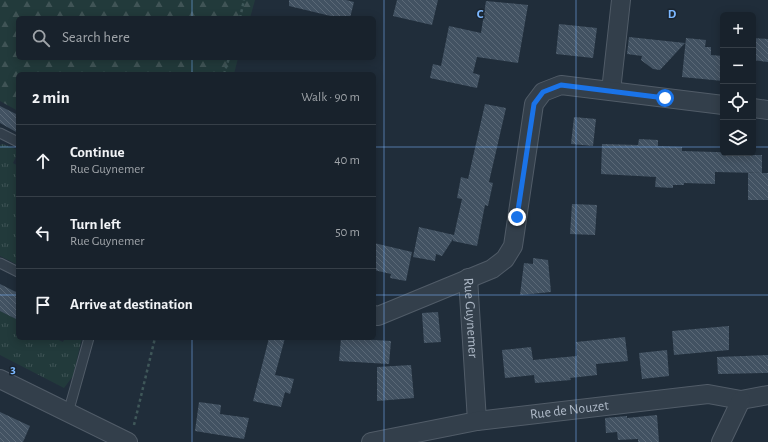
<!DOCTYPE html>
<meta charset="utf-8">
<style>
:root{--surface:#18222c;--page:#212a34;--text:#f1f3f6;--muted:#9fa4a9;--line:#363f48}
body{margin:0;font-family:"Alegreya Sans",sans-serif;background:var(--page);color:var(--text)}
.controls{position:absolute;right:12px;top:12px;display:grid;overflow:hidden;border-radius:6px;box-shadow:0 2px 10px #0003}
.controls button{width:36px;height:36px;display:grid;place-items:center;padding:0;border:0;border-bottom:1px solid var(--line);background:var(--surface);color:var(--text);font:20px sans-serif}
.stop{position:absolute;width:12px;height:12px;margin:-9px;border:3px solid #1a73e8;border-radius:50%;background:#fff}
.stop.end{background:#1a73e8;border-color:#fff;box-shadow:0 1px 4px #0008}
.list{margin:0;padding:0;list-style:none}
h2{display:flex;justify-content:space-between;align-items:center;height:52px;margin:0;padding:0 16px;font-size:17px}
h2 small{font-size:13px;font-weight:400;color:var(--muted)}
.list li{display:grid;grid-template-columns:26px 1fr auto;gap:12px;align-items:center;box-sizing:border-box;height:72px;padding:0 16px;border-top:1px solid var(--line)}
.list b{display:block;font-size:15px;white-space:nowrap}
.list p{margin:0;font-size:13px;white-space:nowrap;color:var(--muted)}
.list em{font-size:13px;font-style:normal;color:var(--muted)}
.icon{flex:none;width:22px;height:22px;fill:none;stroke:currentColor;stroke-width:2;stroke-linecap:round;stroke-linejoin:round}
.map{position:relative;flex:none;width:768px;height:442px;overflow:hidden}
.search{position:absolute;background:var(--surface);box-shadow:0 2px 10px #0003;left:16px;top:16px;width:360px;height:44px;display:flex;align-items:center;gap:10px;box-sizing:border-box;padding:0 14px;border-radius:6px;color:var(--muted);font-size:15px}
.panel{position:absolute;background:var(--surface);box-shadow:0 2px 10px #0003;left:16px;top:72px;width:360px;height:268px;border-radius:6px}
.map>svg:first-child{display:block}
.grass{fill:url(#grass-tufts)}
.forest{fill:url(#forest-firs)}
.building{fill:url(#building-back-hatch)}
.lines{fill:none;stroke-linecap:round;stroke-linejoin:round}
.service-casing{stroke:#515c68;stroke-width:11}
.minor-casing{stroke:#515c68;stroke-width:20}
.path{stroke:#3f5759;stroke-width:2.5;stroke-dasharray:3 3;stroke-linecap:butt}
.service{stroke:#333f4b;stroke-width:9}
.minor{stroke:#333f4b;stroke-width:18}
.route{stroke:#1a73e8;stroke-width:5}
.grid{fill:none;stroke:#7bb7ff;stroke-width:1;stroke-opacity:0.55}
.labels{text-anchor:middle;dominant-baseline:central;stroke-width:3;stroke-linejoin:round;paint-order:stroke}
.street-label{font-size:14px;fill:#aeb9c7;stroke:#19242f}
.grid-label{font-size:13px;text-anchor:middle;font-weight:bold;fill:#7bb7ff;stroke:#19242f;stroke-width:3;stroke-linejoin:round;paint-order:stroke}
</style>
<div class="map">
<svg width="768" height="442" viewBox="0 0 768 442">
<defs>
<pattern id="grass-tufts" width="24" height="20" patternUnits="userSpaceOnUse"><rect width="24" height="20" fill="#223a3b"/><path d="M3 7l-1-3M5 7V3M7 7l1-3M15 17l-1-3M17 17v-4M19 17l1-3" fill="none" stroke="#405456"/></pattern>
<pattern id="forest-firs" width="22" height="20" patternUnits="userSpaceOnUse"><rect width="22" height="20" fill="#223a3b"/><path d="M5 1l3.5 6h-7zM16 11l3.5 6h-7z" fill="#405456"/></pattern>
<pattern id="building-back-hatch" width="6" height="6" patternUnits="userSpaceOnUse"><rect width="6" height="6" fill="#425262"/><path d="M-1 5l2 2M0 0l6 6M5-1l2 2" fill="none" stroke="#5b6977"/></pattern>
</defs>
<rect width="100%" height="100%" fill="#202d3a"/>
<path class="grass" d="M3,144l15,6v3l-5,10 5,3v99l-18,-9v-111z
M0,311l18,9v18h36l9,4 2,-4h17l-9,38 -9,12 -64,-33z"/>
<path class="forest" d="M0,0h255l-5,18h-232v40h220l-4,16h-216v37l-18,-10z"/>
<path class="building" d="M289,0h57l8,2 -4,16h-11l-50,-12z
M397,0h41l-6,25 -39,-9z
M486,1l42,4 -10,58 -41,-6 -4,16 7,2 -3,13 -47,-10 3,-14 8,2 8,-40 32,7z
M559,24l38,4 -4,30 -37,-4z
M629,37l56,6 -25,27 -7,-1 -12,-9 1,-4 -15,-2z
M686,38l20,2 -1,7h6v8l12,1v25l-41,-4z
M753,38l15,1v23l-15,-2z
M485,104l21,4 -17,74 4,1 -5,23 -3,-1 -8,41 -24,-5v-2l-11,17 -6,-2 -1,7 -22,-4 6,-30 35,8 8,-36 -5,-1 4,-21 7,2z
M0,106l18,9v18l-18,-10z
M574,117l22,2 -3,27 -22,-2z
M639,139l19,1v6l24,1v4l66,2v2h14v18l-47,-1v12l-31,-1v2h-11v3l-18,-1 1,-10 -55,-3 1,-30 36,1z
M748,173h20v27h-20z
M572,204l25,1 -2,30 -25,-1z
M374,243l38,9 -6,29 -16,-3 1,-4 -17,-4z
M533,258l15,2 3,32 -31,3 4,-32 9,1z
M0,284l18,9v27l-18,-9z
M438,312l3,30 -17,1 -2,-30z
M729,326v24l-55,5 -2,-24z
M625,337l3,24 -32,3 1,11 -27,3 1,2 -36,3 -1,-8 -29,3 -3,-28 29,-3 2,13 44,-4 -1,-14z
M269,338h16l-10,37 19,4 -4,15 -5,-2 -4,15 -28,-6z
M341,338l50,3 -2,23 -50,-3z
M667,350l2,26 -27,3 -3,-26z
M768,355v18l-50,1 -1,-17z
M411,365l3,33 -37,3v-34z
M199,402l22,3 -1,9 29,4 -5,21 -49,-8z
M0,412l30,14 -7,16h-23z
M657,415l2,27h-21v-3l-20,1 -1,-8 -11,1 -1,-15 22,-2v2z"/>
<g class="lines">
<g class="service-casing">
<path id="service" d="M0,133l18,9
M0,263l18,9
M68,413l21,-75"/>
</g>
<g class="minor-casing">
<g id="minor">
<path d="M611,91l10,-91"/>
<path d="M753,108l15,2"/>
<path id="s1" d="M468,278l9,143"/>
<path d="M374,315l4,1 114,-47 13,-10 8,-13 21,-142 9,-12 18,-7 162,20"/>
<path d="M0,379l128,63"/>
<path id="s2" d="M371,442l106,-21 231,-27 33,6 27,-5"/>
<path d="M721,442l20,-42"/>
</g>
</g>
<path class="path" d="M240,18l4,-18
M224,74l5,-16
M134,425l21,-87"/>
<use href="#service" class="service"/>
<use href="#minor" class="minor"/>
</g>
<g class="lines">
<path class="route" d="M517,217l17,-113 9,-12 18,-7 104,13"/>
</g>
<path class="grid" d="M192,0v18M384,0v442M576,0v442M192,58v16M0,147h18M374,147h349M753,147h15M0,295h18M374,295h394M192,338v104"/>
<g class="labels">
<g class="street-label">
<text stroke="none"><textPath href="#s1" startOffset="40">Rue Guynemer</textPath></text>
<text stroke="none"><textPath href="#s2" startOffset="201">Rue de Nouzet</textPath></text>
</g>
</g>
<g class="grid-label">
<text x="480" y="18">C</text>
<text x="672" y="18">D</text>
<text x="13" y="373">3</text>
</g>
</svg>
<div class="controls">
<button>+</button>
<button>−</button>
<button><svg class="icon" aria-label="locate" viewBox="0 0 24 24"><circle cx="12" cy="12" r="6"/><path d="M12 2v4M12 18v4M2 12h4M18 12h4"/></svg></button>
<button><svg class="icon" aria-label="layers" viewBox="0 0 24 24"><path d="M12 4l9 5-9 5-9-5zM3 14l9 5 9-5"/></svg></button>
</div>
<div class="stop" style="left:665px;top:98px"></div>
<div class="stop end" style="left:517px;top:217px"></div>
<div class="search"><svg class="icon" aria-label="search" viewBox="0 0 24 24"><circle cx="10" cy="10" r="6"/><path d="M15 15l6 6"/></svg>Search here</div>
<section class="panel">
<h2>2 min<small>Walk · 90 m</small></h2>
<ul class="list">
<li><svg class="icon" aria-label="ahead" viewBox="0 0 24 24"><path d="M12 20V5M6 11l6-6 6 6"/></svg><div><b>Continue</b><p>Rue Guynemer</p></div><em>40 m</em></li>
<li><svg class="icon" aria-label="left" viewBox="0 0 24 24"><path d="M17 20v-9H6M10 6l-5 5 5 5"/></svg><div><b>Turn left</b><p>Rue Guynemer</p></div><em>50 m</em></li>
<li><svg class="icon" aria-label="arrive" viewBox="0 0 24 24"><path d="M6 21V4h12l-3 4 3 4H6"/></svg><div><b>Arrive at destination</b></div></li>
</ul>
</section>
</div>
